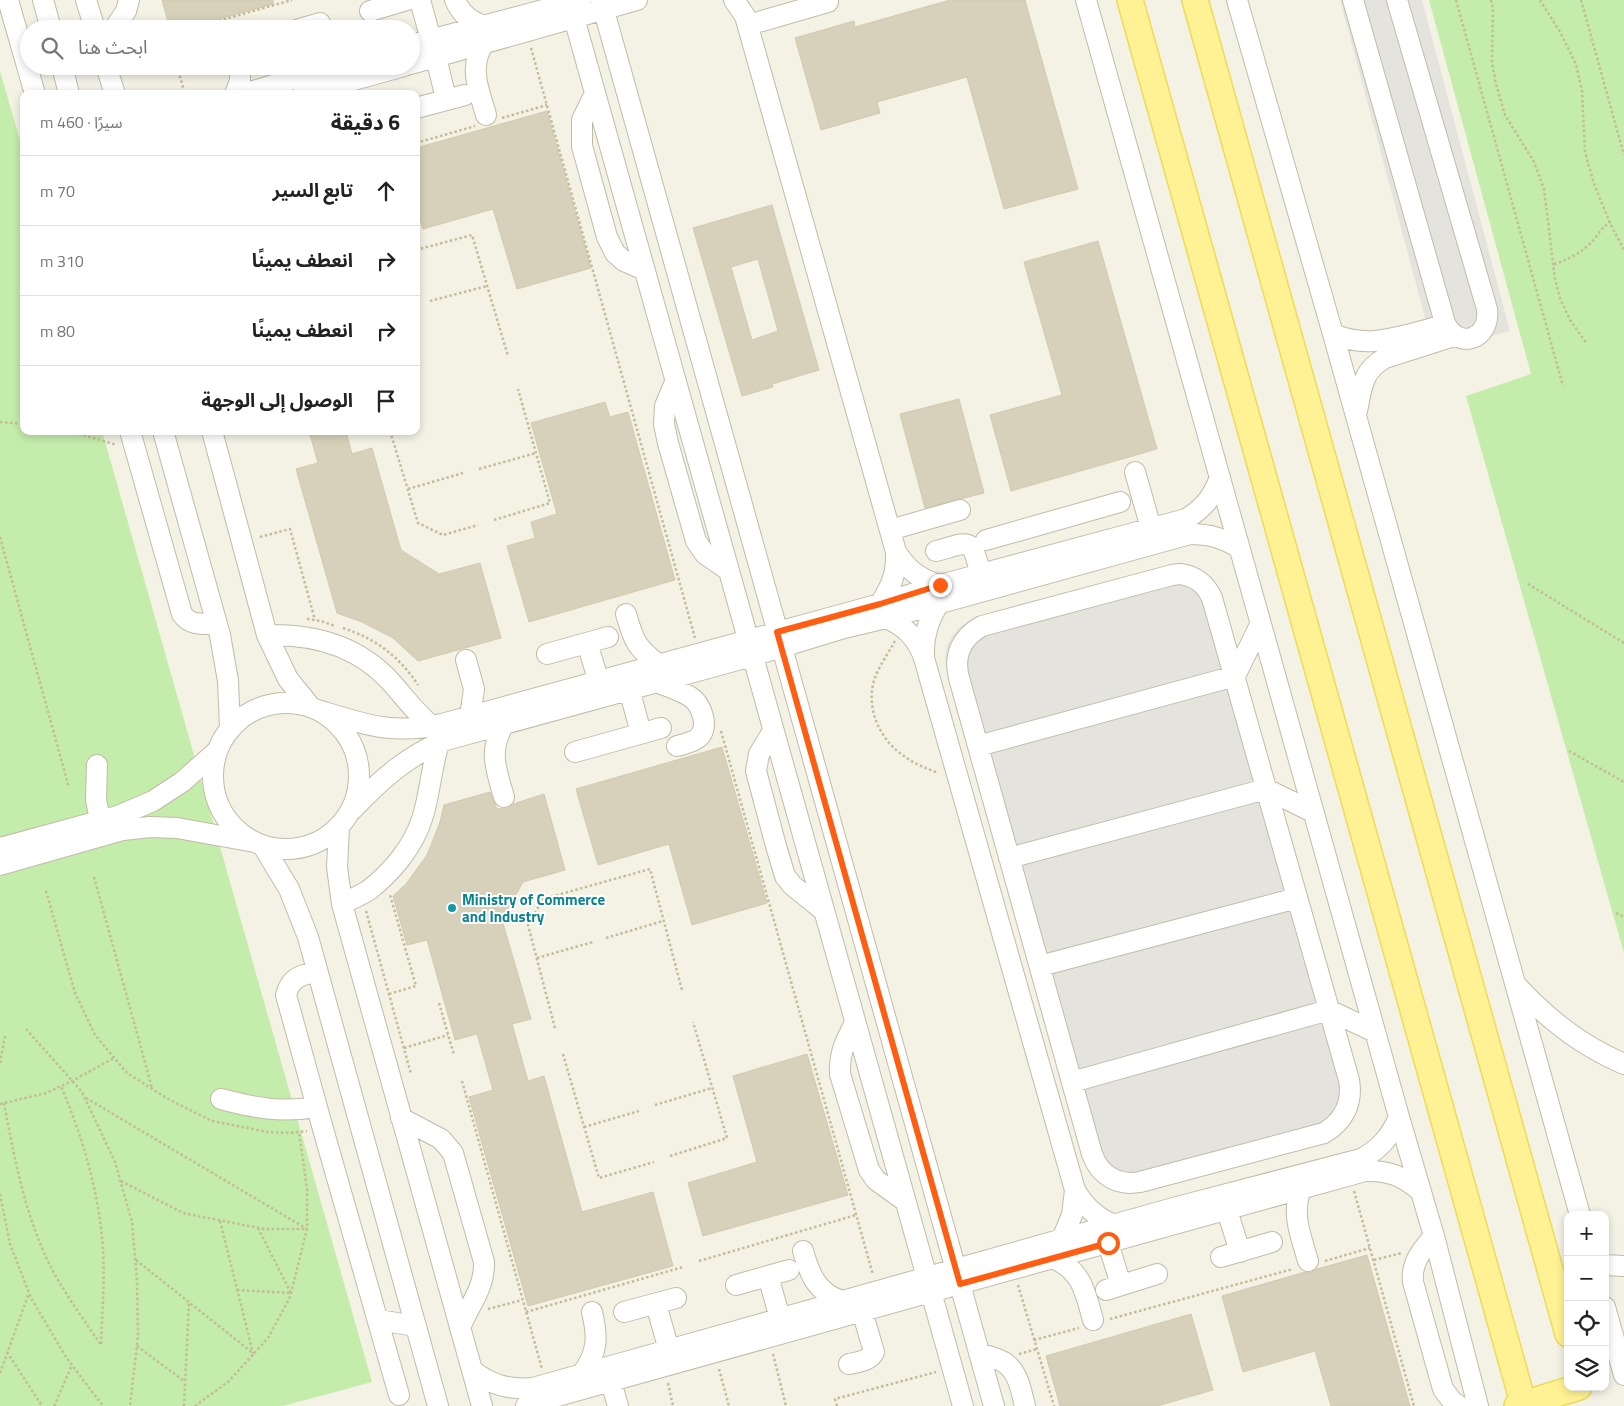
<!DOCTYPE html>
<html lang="ar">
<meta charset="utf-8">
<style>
:root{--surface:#fff;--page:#f6f6f6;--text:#222;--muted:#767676;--line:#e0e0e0}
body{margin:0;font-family:"Titillium Web","Noto Sans Arabic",sans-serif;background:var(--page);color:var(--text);direction:rtl}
.controls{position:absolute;right:15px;bottom:15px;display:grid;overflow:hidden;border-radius:10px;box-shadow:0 2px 8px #0003}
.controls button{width:45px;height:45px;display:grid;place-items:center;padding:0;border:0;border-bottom:1px solid var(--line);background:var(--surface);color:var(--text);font:25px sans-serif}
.stop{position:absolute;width:15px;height:15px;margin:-11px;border:4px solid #ff5d12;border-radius:50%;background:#fff}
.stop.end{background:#ff5d12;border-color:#fff;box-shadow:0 1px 5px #0008}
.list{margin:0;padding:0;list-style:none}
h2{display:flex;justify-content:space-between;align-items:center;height:65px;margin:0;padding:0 20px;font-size:21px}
h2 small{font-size:16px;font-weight:400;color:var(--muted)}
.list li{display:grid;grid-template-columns:32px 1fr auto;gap:15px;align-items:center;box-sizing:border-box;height:70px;padding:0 20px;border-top:1px solid var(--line)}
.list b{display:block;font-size:19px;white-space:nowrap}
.list em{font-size:16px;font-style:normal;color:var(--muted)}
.icon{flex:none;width:28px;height:28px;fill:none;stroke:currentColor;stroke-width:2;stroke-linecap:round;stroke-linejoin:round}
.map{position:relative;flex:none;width:1624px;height:1406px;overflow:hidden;direction:ltr}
.search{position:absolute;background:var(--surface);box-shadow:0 2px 8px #0003;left:20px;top:20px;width:400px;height:55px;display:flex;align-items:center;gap:12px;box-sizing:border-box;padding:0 18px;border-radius:28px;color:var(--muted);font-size:19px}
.panel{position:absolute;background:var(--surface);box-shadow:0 2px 8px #0003;left:20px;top:90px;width:400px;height:345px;border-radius:10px;direction:rtl}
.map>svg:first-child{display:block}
.green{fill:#c4ecaa}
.parking{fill:#e5e3de}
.building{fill:#d7d0ba;stroke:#d2caac;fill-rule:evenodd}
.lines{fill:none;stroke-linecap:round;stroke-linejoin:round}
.minor-casing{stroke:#c1bca7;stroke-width:22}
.major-casing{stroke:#eeda59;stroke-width:28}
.path{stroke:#c4bb97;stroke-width:2.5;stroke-dasharray:2.5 2.5;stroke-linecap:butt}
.minor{stroke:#fff;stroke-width:20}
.major{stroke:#fff294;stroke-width:25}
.route{stroke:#ff5d12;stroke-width:6}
.culture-dot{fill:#0f9aa8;stroke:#fff;stroke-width:2}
.labels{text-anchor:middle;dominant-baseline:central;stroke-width:4;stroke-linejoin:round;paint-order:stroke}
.culture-label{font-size:15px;font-weight:bold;fill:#0d838f;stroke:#fff;text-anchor:start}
</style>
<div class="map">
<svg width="1624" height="1406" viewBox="0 0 1624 1406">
<rect width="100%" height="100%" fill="#f4f2e5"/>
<path class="green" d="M1429,0h195v953l-158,-557 65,-22z
M0,71l24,83v277h78l270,951 -89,24h-283z"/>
<path class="parking" d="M1340,0h82l88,331 -76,20z
M1179,565l23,7 156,516 1,18 -7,16 -12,12 -16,7 -181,49 -16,3 -16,-3 -14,-9 -10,-14 -141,-499 -1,-11 2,-11 5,-10 7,-8 9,-6 199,-56z"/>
<path class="building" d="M162,0h111v4l-90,25h-13z
M950,0h75l53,189 -74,20 -37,-132 -90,25 3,11 -59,17 -26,-92 59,-17 1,6z
M547,111l44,157 -74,21 -24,-80 -70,20 -7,-22v-59z
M772,205l47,165 -47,14 1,3 -31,9 -49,-168zM758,259l20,72 -26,9 -21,-73z
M1098,241l59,208 -146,42 -21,-76 72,-20 -38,-133z
M959,399l25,94 -59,15 -25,-94z
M605,402l5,15 18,-5 47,168 -146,42 -22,-76 28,-8 -4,-16 26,-8 -26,-91z
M309,431h37l6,23 20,-6 29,102 38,24 41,-11 21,75 -83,23 -25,-23 -31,-16 -25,-9 -41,-144 22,-6z
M722,747l45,156 -75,22 -23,-81 -71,21 -22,-76z
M490,792l7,17 11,-1 5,-4 31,-10 21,76 -42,12 -21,38 29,99 -19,5 16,57 16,-5 38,136 71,-20 20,74 -145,40 -59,-209 24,-7 -16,-56 -22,6 -28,-100 -20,5 -14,-49 13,-12 21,-29 13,-33 4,-17z
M807,1054l41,141 -145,41 -15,-53 69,-21 -24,-86z
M1367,1255l43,151h-79l-16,-55 -72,21 -21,-76 83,-24h7l5,-3z
M1191,1314l22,76 -56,16h-97l-14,-50z"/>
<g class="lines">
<g class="minor-casing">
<path id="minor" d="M8,0l27,94
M43,0l8,29
M86,0l9,29
M420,0l11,40
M455,0c6,14 15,21 29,26
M569,0l394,1406
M601,0l393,1406
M734,0l11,16 151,536c1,21 -5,35 -16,52
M1086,0l313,1117 35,119 44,170
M1237,0l96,334 247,881
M1353,0l92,323c13,28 46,16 42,-14l-90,-309
M370,11l37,-11
M748,25l80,-23
M114,29l12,-18 3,-11
M299,29l21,-6
M484,43c-16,24 -5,47 2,72
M411,45l170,-45
M436,57l10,42
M411,64l226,-64
M62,66l7,28
M106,66l9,28
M595,93l-13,27v26l25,91 8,16 9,8 20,9
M235,94l5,-13v-15
M244,94l91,-28
M303,94l101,-28
M416,108l49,-13
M1333,334c29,12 49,7 78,0 11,-3 23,-5 34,-11
M675,382l-10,24 -1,18 4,19 28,98 9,13 23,16
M1357,411c5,-24 5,-40 28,-53l69,-22
M130,431l52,183c8,12 22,10 35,10
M163,431l57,204 8,46 2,46
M212,431l55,204 21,44 21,26
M1135,472l16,56
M890,530l70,-20
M986,540l134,-38
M936,551c37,-10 34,-14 45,23
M896,552c12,18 23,27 44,33
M1180,574c15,2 25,9 32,24l137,482c4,23 -5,41 -25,53l-184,49c-22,4 -40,-6 -48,-28l-133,-476c-6,-23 3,-41 23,-52l190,-51z
M626,614c8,28 10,33 33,51
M886,618c19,8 31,20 38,40l151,532c10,17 21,27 39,35
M267,635c46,-1 91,11 123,46 14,15 25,32 42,45
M587,643l12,39
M547,654l61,-17
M924,656c-1,-20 4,-36 15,-53
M466,660l8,29 -4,28
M656,682c11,4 23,8 33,14 12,7 21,30 10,41 -5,5 -15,7 -22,9
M629,689l12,44
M213 776a73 73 0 1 1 146 0a73 73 0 1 1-146 0Z
M321,711c45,14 73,24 121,13l438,-120 60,-19 246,-66c17,-10 27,-22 34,-42
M773,731l-14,23 -3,17 20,75 9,30 7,9 32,26
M978,746l257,-70 25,-51
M575,752l86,-24
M97,765l-1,34 4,22
M504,797c-8,-28 -16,-46 0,-73
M352,810c27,-29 56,-55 94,-70l306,-84 92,-28 42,-10 304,-84c19,0 33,4 49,14
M339,827l-2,40 5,37 140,502
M263,846l26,43 19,48 130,469
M0,848l118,-32 35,-15 29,-19 34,-30
M1009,858l257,-69 47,23
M0,865l123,-35 27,-3 27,1 72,13
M342,904c8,-4 19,-9 27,-14 23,-18 44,-43 53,-71 8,-24 9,-51 17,-76
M1040,966l257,-68
M317,971c-17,5 -26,6 -31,24l37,134 76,266
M1516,985c33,35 64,60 108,79
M855,1023c-10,19 -16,30 -15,51l29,96 7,10 29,21
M1072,1082l257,-72 46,22
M221,1099c34,9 60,14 96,8
M401,1118l40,21 12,14 31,109c1,26 -15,43 -24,66
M1301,1189c-10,25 0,47 7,72
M1227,1210l13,42
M1434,1236c-13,15 -23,27 -21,46l30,107 9,12 7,5
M1062,1239l10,-24 3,-25
M1108,1243l13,42
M803,1251c7,24 14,42 39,50
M1221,1257l51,-15
M1053,1258c29,13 32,33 40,62
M1605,1265l19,1
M768,1276l12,42
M736,1285l53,-15
M1106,1290l51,-16
M656,1304l13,46
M1605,1307l19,68
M624,1312l52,-14
M378,1320l38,6
M979,1353c8,3 19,5 26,10 14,10 16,28 20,43
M849,1364c9,-2 21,-3 25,-12l-12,-41
M472,1370c18,15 37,20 61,18l644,-181 184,-48c19,-10 29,-22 38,-42
M582,1374c16,-22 16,-37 10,-62
M611,1382l7,24
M526,1406l10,-4 829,-231c23,-1 38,5 55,20"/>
</g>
<g class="major-casing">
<path id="major" d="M1130,0l394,1406
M1195,0l373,1334
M1517,1406l62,-19"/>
</g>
<path class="path" d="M1456,0l107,386
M1491,0l2,9 -1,54 4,21 9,31 29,47 10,27 11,90 5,19 10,22 17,24
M1540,0l20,32 16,32 6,27 3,61 9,32 16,39 14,27
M1581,0l43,155
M150,29l16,-5 1,5
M190,29l102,-29
M531,48l164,590
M177,66l8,28
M502,118l45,-13
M416,143l59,-17
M416,250l56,-15 36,121
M1554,264c16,-5 31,-13 42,-27 5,-7 6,-10 14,-14
M430,301l57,-15
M0,422l24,2
M69,431l48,14
M390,431l28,92 25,12 35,-10
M479,469l57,-16
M408,489l55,-16
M494,520l56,-17 -32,-114
M0,537l69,251
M260,537l30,-8 25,91
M1528,584l96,59
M307,619l14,2 14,5
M343,628c33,11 56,28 75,57
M895,641c-6,11 -14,22 -19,34 -12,29 2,64 28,81 10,8 22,12 34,17
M721,731l152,544
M1569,751l55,31
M94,877l58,211
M46,891l29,102 20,42 32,38 41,26 44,22 56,11 21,1 18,-2
M366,911l45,163
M1616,913l8,4
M606,938l57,-17
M537,958l56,-16
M389,994l27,-8 -26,-91
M439,1003l15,52
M555,1028l-27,-103 15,-26 107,-30 32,121
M26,1029l56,63 33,70 17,60 5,58 1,56 -8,70
M404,1048l44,-13
M563,1054l36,124 55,-16
M0,1063l5,-27
M462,1081l80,288
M86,1098l221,131
M4,1103c11,58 22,119 51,172 14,24 30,47 46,70 1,-32 4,-64 2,-96 -4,-57 -20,-111 -42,-163
M0,1104l46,-11 26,-12 42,-23
M655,1105l57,-17
M584,1127l55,-16
M670,1156l57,-18 -34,-116
M121,1181l62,32 81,16h42
M1354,1191l60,215
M0,1194l10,50 21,54 35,59 37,49
M220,1221l33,132
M258,1228l33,65
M136,1260l118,94
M1374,1260l28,-7
M699,1261l157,-46
M1325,1261l45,-13
M1018,1285l36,121
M237,1290l54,3
M488,1309l34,-9
M526,1312l157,-45
M1110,1319l183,-50
M1034,1340l45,-12
M137,1346l47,35
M7,1352l35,54
M773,1354l13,52
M1019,1354l18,-5
M719,1369l10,37
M0,1373l29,-80
M668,1383l5,23
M54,1406l18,-41
M184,1406l5,-104
M195,1406l34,-25 39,-43 22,-41 17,-68v-40l-8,-57
M837,1406l-2,-7 101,-27"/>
<use href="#minor" class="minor"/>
<use href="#major" class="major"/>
</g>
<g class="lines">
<path class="route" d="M940,585l-60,19 -103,28 183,652 148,-41"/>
</g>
<circle class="culture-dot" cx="452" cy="908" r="5"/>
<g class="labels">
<g class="culture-label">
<text x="462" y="899">Ministry of Commerce<tspan x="462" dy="17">and Industry</tspan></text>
</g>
</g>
</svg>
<div class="controls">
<button>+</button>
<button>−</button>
<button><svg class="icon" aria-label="locate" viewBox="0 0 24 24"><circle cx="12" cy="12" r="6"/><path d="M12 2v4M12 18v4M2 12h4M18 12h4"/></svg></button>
<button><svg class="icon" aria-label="layers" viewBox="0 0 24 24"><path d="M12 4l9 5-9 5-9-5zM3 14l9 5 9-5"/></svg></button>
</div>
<div class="stop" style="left:1108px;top:1243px"></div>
<div class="stop end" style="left:940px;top:585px"></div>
<div class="search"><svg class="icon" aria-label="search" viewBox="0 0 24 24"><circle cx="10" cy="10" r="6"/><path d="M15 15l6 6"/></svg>ابحث هنا</div>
<section class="panel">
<h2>6 دقيقة<small>سيرًا · 460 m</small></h2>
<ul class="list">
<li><svg class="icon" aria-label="ahead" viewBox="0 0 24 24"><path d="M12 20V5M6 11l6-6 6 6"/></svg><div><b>تابع السير</b></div><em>70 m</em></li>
<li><svg class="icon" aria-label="right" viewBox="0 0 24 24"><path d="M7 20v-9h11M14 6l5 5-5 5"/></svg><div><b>انعطف يمينًا</b></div><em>310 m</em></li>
<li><svg class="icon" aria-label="right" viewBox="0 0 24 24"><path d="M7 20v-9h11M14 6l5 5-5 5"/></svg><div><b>انعطف يمينًا</b></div><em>80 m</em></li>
<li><svg class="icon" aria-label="arrive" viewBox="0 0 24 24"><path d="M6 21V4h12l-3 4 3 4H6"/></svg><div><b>الوصول إلى الوجهة</b></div></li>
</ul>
</section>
</div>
